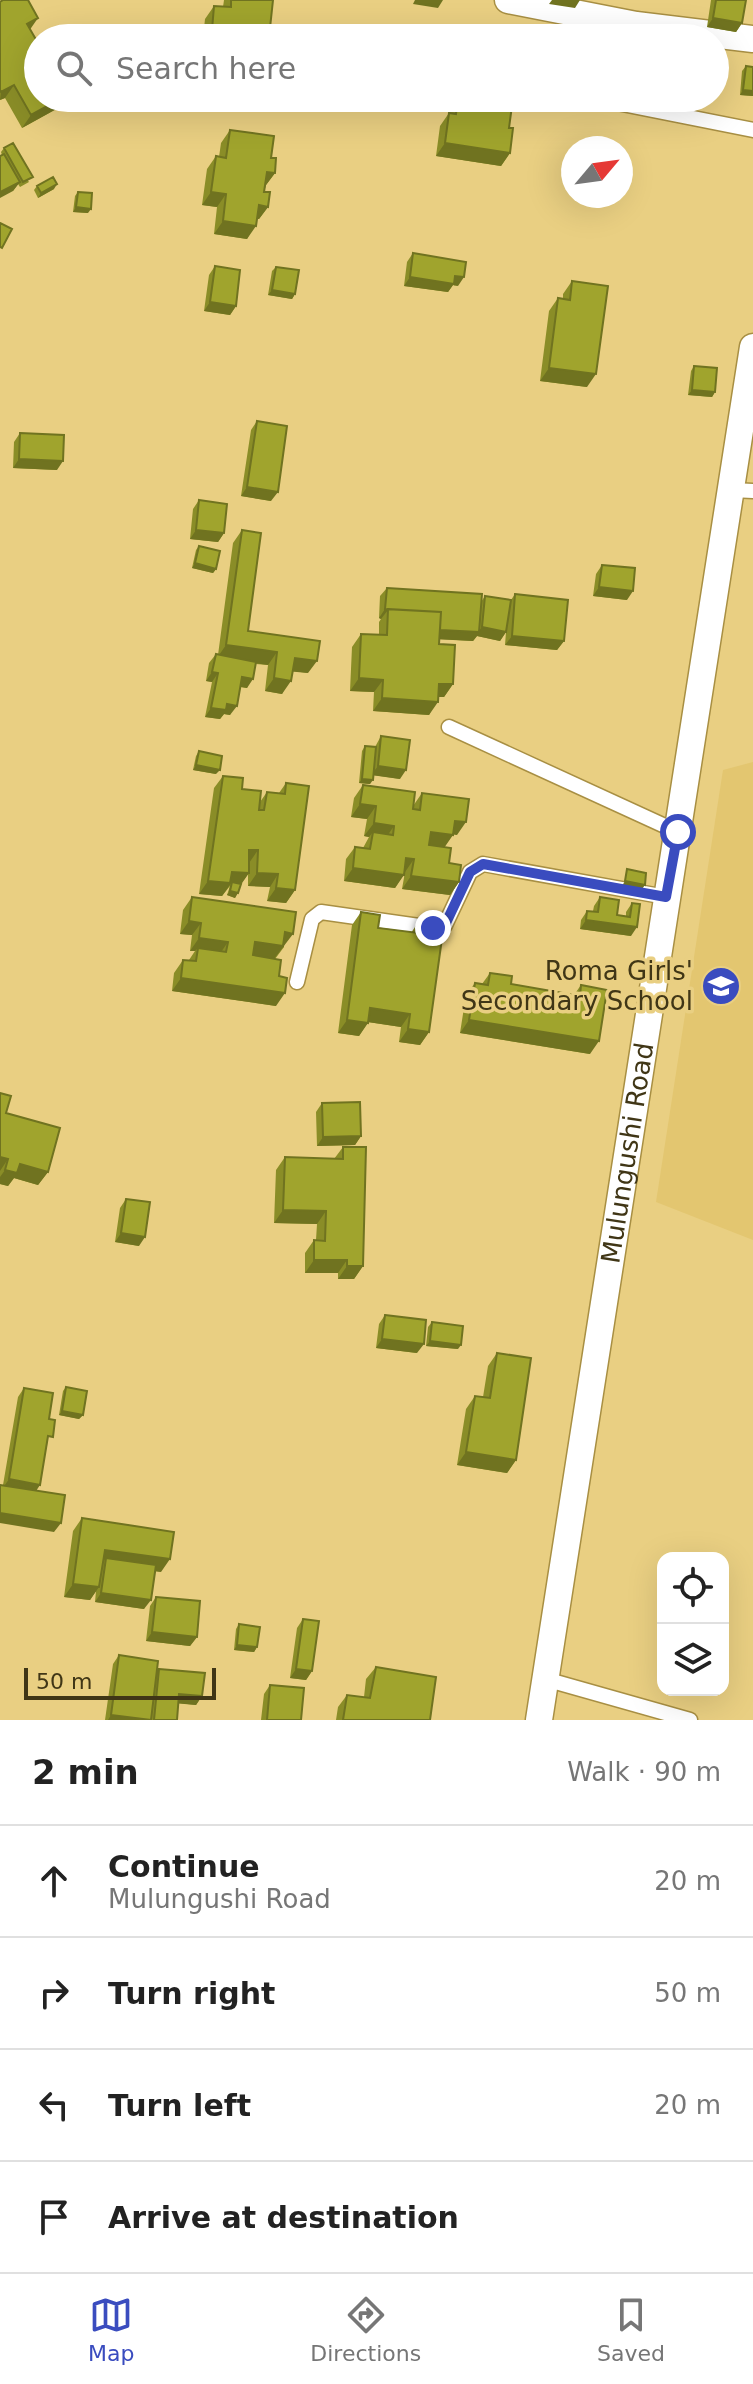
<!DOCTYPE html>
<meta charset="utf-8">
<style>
:root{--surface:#fff;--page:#f6f6f6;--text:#222;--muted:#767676;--line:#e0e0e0;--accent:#3a4cbf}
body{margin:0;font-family:"DejaVu Sans",sans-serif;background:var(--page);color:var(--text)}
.controls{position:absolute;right:24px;bottom:24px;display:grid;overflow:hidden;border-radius:16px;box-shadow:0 8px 32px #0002}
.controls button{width:72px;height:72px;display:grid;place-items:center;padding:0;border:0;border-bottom:2px solid var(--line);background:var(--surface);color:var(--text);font:40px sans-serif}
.compass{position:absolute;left:561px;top:136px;width:72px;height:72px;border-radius:50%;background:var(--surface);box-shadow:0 8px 32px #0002;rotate:61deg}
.scale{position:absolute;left:24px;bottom:20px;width:192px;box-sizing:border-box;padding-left:8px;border:4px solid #403616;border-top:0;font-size:22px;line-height:28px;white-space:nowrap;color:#403616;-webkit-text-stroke:6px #e9cf82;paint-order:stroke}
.stop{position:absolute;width:24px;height:24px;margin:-18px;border:6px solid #3a4cbf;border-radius:50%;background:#fff}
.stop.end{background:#3a4cbf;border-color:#fff;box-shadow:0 2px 8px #0008}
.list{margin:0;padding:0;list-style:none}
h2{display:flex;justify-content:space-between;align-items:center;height:104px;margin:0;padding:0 32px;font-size:34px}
h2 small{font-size:26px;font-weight:400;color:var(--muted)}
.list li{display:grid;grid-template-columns:52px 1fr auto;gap:24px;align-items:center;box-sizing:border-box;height:112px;padding:0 32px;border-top:2px solid var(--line)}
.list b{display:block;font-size:30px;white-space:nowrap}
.list p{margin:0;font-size:26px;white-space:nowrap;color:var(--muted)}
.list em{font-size:26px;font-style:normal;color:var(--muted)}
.icon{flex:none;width:44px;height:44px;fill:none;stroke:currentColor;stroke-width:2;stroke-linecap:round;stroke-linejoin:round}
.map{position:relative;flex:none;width:753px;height:1720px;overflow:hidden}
.search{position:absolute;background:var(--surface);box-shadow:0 8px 32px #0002;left:24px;right:24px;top:24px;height:88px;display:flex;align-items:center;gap:20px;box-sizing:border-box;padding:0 28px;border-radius:44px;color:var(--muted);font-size:30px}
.sheet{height:552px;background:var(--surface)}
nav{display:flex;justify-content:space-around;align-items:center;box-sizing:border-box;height:112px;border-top:2px solid var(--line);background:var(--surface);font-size:22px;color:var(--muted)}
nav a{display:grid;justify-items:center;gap:4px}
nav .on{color:var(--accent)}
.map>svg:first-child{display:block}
.built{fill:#e3c670}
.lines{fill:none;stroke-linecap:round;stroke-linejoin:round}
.lane-casing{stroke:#a88f43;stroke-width:17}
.street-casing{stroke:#a88f43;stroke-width:29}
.lane{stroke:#fff;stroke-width:14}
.street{stroke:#fff;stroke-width:26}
.wall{fill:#8a8d27}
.shaded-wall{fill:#707320}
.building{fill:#a0a42d;stroke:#707320;stroke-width:2}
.route{stroke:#3a4cbf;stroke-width:10}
.labels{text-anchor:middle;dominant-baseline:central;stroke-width:7;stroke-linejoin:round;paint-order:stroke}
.poi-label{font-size:26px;fill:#403616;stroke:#e9cf82;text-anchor:end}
.street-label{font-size:26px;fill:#403616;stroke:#e9cf82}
</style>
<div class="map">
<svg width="753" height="1720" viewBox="0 0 753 1720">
<rect width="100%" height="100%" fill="#e9cf82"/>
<path class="built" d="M753,762v478l-97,-38 67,-432z"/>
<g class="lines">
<g class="lane-casing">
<path id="lane" d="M592,98l161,32
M732,490l21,1
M449,727l229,105
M297,982l15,-63 9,-7 112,16 12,-3 25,-53 13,-8 183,33
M545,1679l145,41"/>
</g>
<g class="street-casing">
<g id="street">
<path d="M508,0l128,25 117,14"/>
<path id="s1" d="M539,1720l214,-1373"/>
</g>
</g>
<use href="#lane" class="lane"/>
<use href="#street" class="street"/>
</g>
<path class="wall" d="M224,0h49l-3,28 -7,10h-60l2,-19 9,-13 9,1z
M711,0h35l-4,23 -6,9 -29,-5z
M0,2l30,27 8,69h28l-6,9 -38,21 -17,-30 -5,2z
M391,25l42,13h-48v-4z
M746,66l7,30 -13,-1 2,-24z
M451,98h62l-4,30 1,25 -9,13 -65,-10 4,-30 9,-13z
M230,130l41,28 4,15 -9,12 -2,7 4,15 -9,12h-2l-10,20 -33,-5 3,-27 -15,-2 5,-36 9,-13 3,1 2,-14z
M4,148l25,34 -9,5 -2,-3 -5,7 -12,-39z
M37,186l17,3 -16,9 -4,-8z
M78,192l10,21 -15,-1 2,-16z
M413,253l45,33 -5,-1 -5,7 -44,-6 3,-24z
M215,266l21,40 -6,9 -26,-4 5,-36z
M276,267l19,27 -3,5 -24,-4 4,-24z
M572,281l15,106 -47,-6 9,-70 9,-13 5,1v-5z
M694,366l21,26 -3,5 -24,-2 3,-24z
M257,421l14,80 -30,-5 10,-66z
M20,433l37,37 -44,-2 1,-26z
M199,500l25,33 -6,9 -28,-3 3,-30z
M242,530l6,101 60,42 -15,-2 -11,23 -17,-3 3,-26 -12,-1 -9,24 -7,-1 -10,28 -6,-1 -4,5 -15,-2 7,-35 -6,-1 3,-18 7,-9 2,1 15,-112z
M199,546l17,23 -3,4 -21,-5 4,-18z
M602,565l25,35 -34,-4 3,-22z
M387,588l94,14 4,-6 26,4 4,-6 49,47 -7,9 -52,-5 1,-13 -6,9 -23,-5 -4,5 -34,-2v5l14,40 -9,13h-6l-9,18 -56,-4 1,-19 -24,-1 2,-44 9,-13 18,1v-13l2,-3 -2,-1 1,-22z
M381,736l19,43 -27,-4 -3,9 -11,-1 3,-32 3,-5 10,1z
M199,751l17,23 -23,-4 3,-14z
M223,776l37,26 7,-10 12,1 7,-10 9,107 -9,13 -19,-2 3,-14 -22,-1v-12l-8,11 -5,13 -8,-3 3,-9 -8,10 -23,-2 15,-106z
M363,785l50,21 9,-13 35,42 -4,-1 -9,13 5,16 10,19 -9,13 -48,-6 3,-17 -10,16 -51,-7 2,-22 9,-12 8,1 6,-11 -5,-1 3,-17 -16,-2 3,-19z
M192,897l92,50 -9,12 1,47 -104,-15 2,-18 9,-13h6l6,-9h-5l2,-16 -12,-1 3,-24z
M600,897l17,18 9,1v-4l6,-9 -1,33 -51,-7 1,-9 6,-9h6l1,-5z
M361,912l17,16 33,5 8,-12 10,111 -9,13 -21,-3 2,-15 -33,-5 -9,14 -21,-3 14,-108z
M490,973l21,11 63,11 7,-10 9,69 -130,-21 6,-38 9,-12 7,1z
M0,1093l6,20 42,59 -10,13 -24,-7 -6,8 -8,-2z
M322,1103l39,33 -6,9 -38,1 -1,-34z
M343,1147l20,119 -9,13h-16v-6h-33v-20l9,-13h2l1,-16 -43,-1 2,-53 9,-13 49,2z
M126,1199l13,47 -24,-4 5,-34z
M385,1315l32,38 -41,-5 3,-24z
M432,1322l26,27 -32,-3 2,-19z
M497,1353l19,107 -9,13 -50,-8 9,-56 9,-13 8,1 5,-31z
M66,1387l17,28 -4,4 -20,-4 4,-24z
M24,1388l25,31 -2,27 -11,45 18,41 -51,-47 15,-88z
M82,1518l79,54 -6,-1 -11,38 -49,-7 1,-11 -6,9 -26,-3 9,-66z
M156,1597l41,40 -7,9 -44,-5 4,-35z
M303,1619l9,52 -6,9 -16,-2 7,-50z
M239,1624l18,23 -3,5 -20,-2 2,-21z
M119,1655l37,18 3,-4 43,27 -6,9 -18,-2 -1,17h-72l8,-56z
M376,1667l54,53h-94l2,-13 9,-12 17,2 2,-18z
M270,1685l31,35h-40l3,-26z"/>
<path class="shaded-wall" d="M415,0h28l-5,8 -25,-4z
M552,0h28l-5,8 -26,-4z
M38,18l-9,13 -2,-7z
M713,18l29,5 -6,9 -29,-5z
M261,27l9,1 -7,10h-10z
M212,30l8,1 -5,7h-9z
M14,85l-9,13 -5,2 1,-8z
M743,90l10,1v5l-13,-1z
M62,98h4l-6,9 -38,21 9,-13z
M445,143l65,10 -9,13 -65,-10z
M267,172l8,1 -9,12z
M20,182l-7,9 -13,7v-6z
M57,184l-3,5 -16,9 3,-5z
M211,192l15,2 -9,13 -15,-2z
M259,205l9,2 -9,12 -9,-1z
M76,207l15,2 -3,4 -15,-1z
M223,221l33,5 -9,13 -33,-5z
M455,276l9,1 -6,9 -5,-1 -5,7 -44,-6 6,-9z
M272,290l23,4 -3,5 -24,-4z
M210,302l26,4 -6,9 -26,-4z
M549,368l47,6 -9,13 -47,-6z
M692,390l23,2 -3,5 -24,-2z
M19,459l44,2 -6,9 -44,-2z
M247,487l31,5 -7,9 -30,-5z
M196,530l28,3 -6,9 -28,-3z
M195,563l21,6 -3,4 -21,-5z
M599,587l34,4 -6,9 -34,-4z
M385,609l3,1 -7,9 -2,-1z
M482,627l24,5 -6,9 -23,-5 -4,5 -40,-2 7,-9 38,2z
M512,636l52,5 -7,9 -52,-5z
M226,645l51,7 -9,13 -51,-7z
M295,658l22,3 -9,12 -22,-2z
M212,672l6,1 -6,9 -6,-1z
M242,677l11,2 -6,9 -11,-2z
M274,678l17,3 -9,13 -17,-3z
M359,678l24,2 -9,12 -24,-1z
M439,684h14l-9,13h-14z
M382,698l56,4 -9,13 -56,-4z
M227,704l10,2 -7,9 -6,-1 -4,5 -15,-2 6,-9z
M196,765l24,5 -4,4 -23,-4z
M378,766l28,4 -6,9 -29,-4z
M362,779l11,1 -3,4 -11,-1z
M360,804l16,2 -9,13 -16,-2z
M455,821l11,1 -9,13 -11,-2z
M374,823l20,3 -9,13 -12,-7 -4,5 -5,-1z
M431,832l22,3 -9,13 -22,-4z
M249,850h9l-9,13z
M406,858l8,1 -9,13 -8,-1z
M353,868l51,7 -9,13 -51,-7z
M232,872l17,1 -9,13 -8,-4 -10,14 -23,-2 9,-13z
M257,873l21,1 -8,13 -22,-1z
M411,876l48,6 -9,13 -48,-6z
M625,881l20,4 -3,4 -20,-3z
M276,888l19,2 -9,13 -19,-2z
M230,891l8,2 -3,5 -8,-3z
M586,920l51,7 -6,9 -51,-7z
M189,921l12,2 -9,12 -12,-1z
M285,932l8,2 -19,25 -28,-4 9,-13z
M199,938l29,4 -9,13 -21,-7 -3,3h-5z
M181,978l104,15 -9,13 -104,-15z
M370,1008l40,6 -9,13 -40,-6z
M347,1020l21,3 -9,13 -21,-3z
M469,1020l130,21 -9,13 -130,-21z
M408,1029l21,3 -9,13 -21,-3z
M361,1136l-6,9 -38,1 6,-9z
M0,1157l8,2 -8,12z
M20,1164l28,8 -10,13 -24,-7 -6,8 -8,-2v-7l5,-7z
M283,1210l43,1 -9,13 -43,-1z
M121,1233l24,4 -6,9 -24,-4z
M314,1260h33l-9,13h-33z
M347,1266h16l-9,13h-16z
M382,1339l42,5 -7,9 -41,-5z
M430,1341l31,4 -3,4 -32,-3z
M62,1411l21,4 -4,4 -20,-4z
M466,1452l50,8 -9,13 -50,-8z
M9,1479l31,6 -6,9 -31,-6z
M0,1513l61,10 -7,9 -54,-9z
M105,1550l65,9 -9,13 -56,-8 1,-6 -4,5z
M73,1584l26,3 -9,13 -26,-3z
M101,1593l50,7 -7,9 -49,-7z
M152,1632l45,5 -7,9 -44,-5z
M237,1645l20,2 -3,5 -20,-2z
M296,1669l16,2 -6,9 -16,-2z
M179,1694l23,2 -6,9 -23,-2z
M111,1715l34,5h-37z"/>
<path class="building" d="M3,0h25l10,18 -11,6 11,19v55h24l-31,17 -17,-30 -13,7 -1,-2v-88z
M231,0h42l-3,28 -9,-1 -1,11h-41l1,-7 -8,-1 2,-24 17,1z
M716,0h30l-4,23 -29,-5z
M391,25l42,3v10h-42z
M746,66l7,1v24l-10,-1z
M458,98h55l-4,30h4l-3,25 -65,-10 4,-30 7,1z
M230,130l44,6 -3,22h5l-1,15 -8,-1 -3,20h6l-2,15 -9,-2 -3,21 -33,-5 3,-27 -15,-2 5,-36 10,2z
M13,143l20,34 -10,5 -19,-34z
M4,154l16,28 -20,10v-36z
M53,177l4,7 -16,9 -4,-7z
M78,192l14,1 -1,16 -15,-2z
M0,223l12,6 -10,19 -2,-1z
M413,253l53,9 -2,15 -9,-1 -1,8 -44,-7z
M215,266l25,4 -4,36 -26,-4z
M276,267l23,3 -4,24 -23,-4z
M572,281l36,5 -12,88 -47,-6 9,-70 12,2z
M694,366l23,2 -2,24 -23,-2z
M257,421l30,5 -9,66 -31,-5z
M20,433l44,2 -1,26 -44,-2z
M199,500l28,4 -3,29 -28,-3z
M242,530l19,3 -13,98 72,10 -3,20 -22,-3 -4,23 -17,-3 3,-26 -51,-7z
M199,546l21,5 -4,18 -21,-6z
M602,565l33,3 -2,23 -34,-4z
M387,588l95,6 -3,38 -39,-2 1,-18 -56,-3z
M515,594l53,6 -4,41 -52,-5z
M485,596l26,4 -5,32 -24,-5z
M388,609l53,3 -2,32 16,1 -2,39h-14l-1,18 -56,-4 1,-18 -24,-2 2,-44 26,1z
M216,654l40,8 -3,17 -11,-2 -5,29 -10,-2 -1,6 -15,-2 7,-35 -6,-1z
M381,736l29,4 -4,30 -28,-4z
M365,746l11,1 -3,33 -11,-1z
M199,751l23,5 -2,14 -24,-5z
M223,776l20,2 -1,11 19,2 -2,19h5l3,-18 18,2 1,-11 23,3 -14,104 -19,-2 2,-14 -21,-1 1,-23h-9v23l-17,-1 -2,11 -22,-2z
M363,785l52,7 -2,17 7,1 2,-17 47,6 -3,23 -11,-1 -2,14 -22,-3 -2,13 22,3 -2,15 12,2 -2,17 -48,-6 3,-17 -8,-1 -2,17 -51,-7 2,-21 15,2 3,-17 20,3 1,-9 -20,-3 2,-17 -16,-2z
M627,869l19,4 -1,12 -20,-4z
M232,882l9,2 -3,9 -8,-2z
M192,897l104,15 -3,22 -8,-2 -2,14 -28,-4 -2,13 28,5 -2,16 8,2 -2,15 -104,-15 2,-18 13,1 2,-13 28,4 2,-10 -29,-4 2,-15 -12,-2z
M600,897l19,3 -2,15 13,2 2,-14 8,1 -3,23 -51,-7 1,-9 11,1z
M361,912l19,3 -2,13 40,5 1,-12 25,3 -15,108 -21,-3 2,-15 -40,-6 -2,15 -21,-3z
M490,973l22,3 -1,8 69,12 1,-11 26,5 -8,51 -130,-21 6,-37 13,2z
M0,1093l11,3 -5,17 54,15 -12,44 -28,-8 -3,9 -12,-3 3,-11 -8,-2z
M360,1102l1,34 -38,1 -1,-34z
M343,1147h23l-3,119h-16v-6h-33v-20l11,1 1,-30 -43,-1 2,-53 58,2z
M126,1199l24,3 -5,35 -24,-4z
M385,1315l41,5 -2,24 -42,-5z
M432,1322l31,4 -2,19 -31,-4z
M497,1353l34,5 -15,102 -50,-8 9,-56 15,2z
M66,1387l21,4 -4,24 -21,-4z
M24,1388l29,5 -4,26 6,1 -2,17 -5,-1 -8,49 -31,-6z
M0,1485l65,10 -4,28 -61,-10z
M82,1518l92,14 -4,27 -65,-9 -6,37 -26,-3z
M106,1558l50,7 -5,35 -50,-7z
M156,1597l44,4 -3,36 -45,-5z
M303,1619l16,2 -7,50 -16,-2z
M239,1624l21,3 -3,20 -20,-2z
M119,1655l39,6 -7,59 -40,-5z
M376,1667l60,10 -6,43h-87l4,-25 23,3z
M159,1669l46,4 -3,23 -23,-2 -2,26h-23z
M270,1685l34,3 -3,32h-34z"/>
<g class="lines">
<path class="route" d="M433,928l12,-3 25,-53 13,-8 183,33 12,-65"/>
</g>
<defs>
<g id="school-disc" transform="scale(2)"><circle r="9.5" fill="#3a4cbf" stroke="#e9cf82"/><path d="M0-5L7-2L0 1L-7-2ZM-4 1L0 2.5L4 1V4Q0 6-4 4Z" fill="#fff"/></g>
</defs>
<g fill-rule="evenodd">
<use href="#school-disc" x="721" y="986"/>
</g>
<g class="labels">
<g class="poi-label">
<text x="693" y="971">Roma Girls'<tspan x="693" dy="30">Secondary School</tspan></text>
</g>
<g class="street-label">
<text stroke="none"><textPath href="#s1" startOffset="574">Mulungushi Road</textPath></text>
</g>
</g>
</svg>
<div class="controls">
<button><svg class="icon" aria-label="locate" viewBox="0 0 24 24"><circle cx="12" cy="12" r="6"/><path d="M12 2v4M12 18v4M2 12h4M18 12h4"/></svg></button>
<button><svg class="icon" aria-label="layers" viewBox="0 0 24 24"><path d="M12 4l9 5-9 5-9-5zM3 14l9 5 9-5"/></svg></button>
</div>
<svg class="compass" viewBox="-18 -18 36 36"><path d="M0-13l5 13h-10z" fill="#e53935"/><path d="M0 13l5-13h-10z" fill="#767676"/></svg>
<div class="scale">50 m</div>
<div class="stop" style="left:678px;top:832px"></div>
<div class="stop end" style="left:433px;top:928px"></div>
<div class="search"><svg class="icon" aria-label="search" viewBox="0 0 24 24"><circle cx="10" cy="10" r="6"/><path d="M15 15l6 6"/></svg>Search here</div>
</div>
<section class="sheet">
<h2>2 min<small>Walk · 90 m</small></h2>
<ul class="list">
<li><svg class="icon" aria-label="ahead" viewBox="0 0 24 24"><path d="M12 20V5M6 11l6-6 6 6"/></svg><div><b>Continue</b><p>Mulungushi Road</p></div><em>20 m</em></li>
<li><svg class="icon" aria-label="right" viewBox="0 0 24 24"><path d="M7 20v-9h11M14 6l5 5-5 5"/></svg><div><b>Turn right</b></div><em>50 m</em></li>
<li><svg class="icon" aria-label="left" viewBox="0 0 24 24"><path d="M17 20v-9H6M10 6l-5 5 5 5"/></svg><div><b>Turn left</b></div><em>20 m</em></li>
<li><svg class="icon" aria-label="arrive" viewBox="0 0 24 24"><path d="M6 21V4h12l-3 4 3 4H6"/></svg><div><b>Arrive at destination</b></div></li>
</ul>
</section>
<nav>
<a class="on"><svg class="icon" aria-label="map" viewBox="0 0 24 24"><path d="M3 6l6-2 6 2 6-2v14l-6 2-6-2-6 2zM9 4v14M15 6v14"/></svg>Map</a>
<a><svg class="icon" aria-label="directions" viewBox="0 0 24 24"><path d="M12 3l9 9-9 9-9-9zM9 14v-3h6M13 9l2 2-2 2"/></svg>Directions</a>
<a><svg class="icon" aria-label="saved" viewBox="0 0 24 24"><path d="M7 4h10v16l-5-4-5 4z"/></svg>Saved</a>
</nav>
